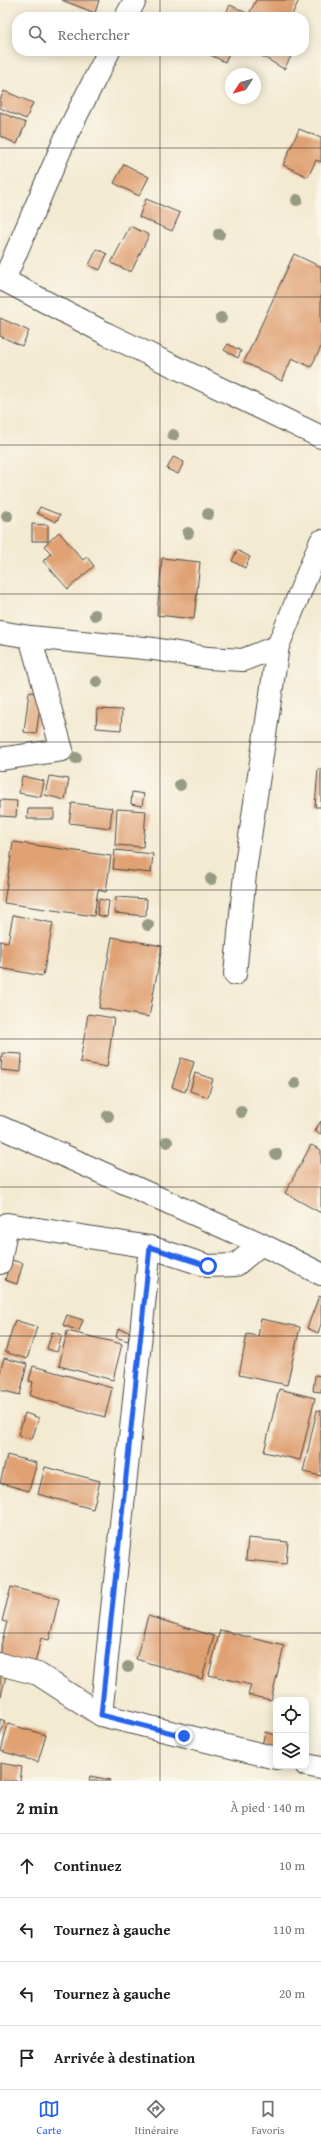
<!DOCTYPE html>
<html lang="fr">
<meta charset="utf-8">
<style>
:root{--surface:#fff;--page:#f6f6f6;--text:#202124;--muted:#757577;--line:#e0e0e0;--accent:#2563eb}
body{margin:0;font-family:"Gentium Book Plus",serif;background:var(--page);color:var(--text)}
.controls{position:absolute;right:12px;bottom:12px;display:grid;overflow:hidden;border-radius:8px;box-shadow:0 2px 10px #0003}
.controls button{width:36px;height:36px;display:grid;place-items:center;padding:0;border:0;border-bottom:1px solid var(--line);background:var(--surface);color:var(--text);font:20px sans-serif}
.compass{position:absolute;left:225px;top:68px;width:36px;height:36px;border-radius:50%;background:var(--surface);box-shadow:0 2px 10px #0003;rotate:234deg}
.stop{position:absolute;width:12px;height:12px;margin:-9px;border:3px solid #2563eb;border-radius:50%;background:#fff}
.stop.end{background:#2563eb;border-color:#fff;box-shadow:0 1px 4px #0008}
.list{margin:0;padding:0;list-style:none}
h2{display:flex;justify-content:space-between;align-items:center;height:52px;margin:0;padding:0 16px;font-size:17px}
h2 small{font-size:13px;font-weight:400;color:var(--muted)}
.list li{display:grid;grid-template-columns:26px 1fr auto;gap:12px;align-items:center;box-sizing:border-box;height:64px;padding:0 16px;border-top:1px solid var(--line)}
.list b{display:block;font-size:15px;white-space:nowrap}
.list em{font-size:13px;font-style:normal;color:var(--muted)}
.icon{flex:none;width:22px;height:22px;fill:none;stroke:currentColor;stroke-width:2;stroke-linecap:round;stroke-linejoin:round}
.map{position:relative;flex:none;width:321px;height:1781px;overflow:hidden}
.search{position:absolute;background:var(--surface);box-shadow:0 2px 10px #0003;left:12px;right:12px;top:12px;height:44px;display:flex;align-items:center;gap:10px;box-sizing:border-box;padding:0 14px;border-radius:16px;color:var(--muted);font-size:15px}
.sheet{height:308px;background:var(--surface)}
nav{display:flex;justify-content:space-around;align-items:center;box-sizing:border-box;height:56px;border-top:1px solid var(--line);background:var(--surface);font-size:11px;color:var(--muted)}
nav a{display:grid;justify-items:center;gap:2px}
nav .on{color:var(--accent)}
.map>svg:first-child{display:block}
.building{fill:#e0a173}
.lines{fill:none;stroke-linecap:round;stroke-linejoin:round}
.street-casing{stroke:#494844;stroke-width:24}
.street{stroke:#fff;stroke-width:22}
.tree{fill:#979b84}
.route{stroke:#2563eb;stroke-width:5}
.grid{fill:none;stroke:#2b2b2b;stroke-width:1;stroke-opacity:0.55}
</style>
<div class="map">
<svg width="321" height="1781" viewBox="0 0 321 1781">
<rect width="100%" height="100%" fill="#fbf7ec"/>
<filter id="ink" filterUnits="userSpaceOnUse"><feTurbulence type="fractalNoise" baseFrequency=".025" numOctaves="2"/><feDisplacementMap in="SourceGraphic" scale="8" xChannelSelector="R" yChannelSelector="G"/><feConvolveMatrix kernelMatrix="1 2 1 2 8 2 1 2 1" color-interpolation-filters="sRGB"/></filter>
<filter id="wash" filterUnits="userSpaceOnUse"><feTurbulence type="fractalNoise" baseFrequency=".012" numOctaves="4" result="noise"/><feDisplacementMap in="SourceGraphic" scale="16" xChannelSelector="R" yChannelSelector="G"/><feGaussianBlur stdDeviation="0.9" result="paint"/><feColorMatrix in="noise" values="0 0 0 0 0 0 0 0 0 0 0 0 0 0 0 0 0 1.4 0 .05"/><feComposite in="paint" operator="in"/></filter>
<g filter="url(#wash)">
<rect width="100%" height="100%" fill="#f3ead2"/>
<g id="blocks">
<path class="building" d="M62,0h37l-4,13z
M256,0h43l-8,17h-36l-6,-3z
M230,5l19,9 -1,2 2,1h-26z
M207,51h23l-5,11 -19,-9z
M253,51h41l-10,18z
M4,91l29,12 -7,16 -26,-11v-8z
M0,112l26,11 -9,21 -17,-8z
M299,129l22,9v24l-5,-2 -8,17 -25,-12z
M124,164l25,13 -10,19 -25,-13z
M146,199l34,14 -8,18 -33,-14z
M130,226l19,9 -18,37 -20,-9z
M97,249l10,5 -7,16 -11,-5z
M294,254l27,13v80l-10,20 -19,-9 -10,23 -38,-19z
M0,318l29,13 -7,15 -22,-10z
M228,344l13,7 -3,7 -14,-8z
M173,457l11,5 -6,12 -11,-5z
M40,507l20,8 -4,7 -19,-9z
M32,524l16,1v16h-16z
M59,532l24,28 4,-3 7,9 -26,23 -25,-28 8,-8 -7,-7z
M237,550l13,7 -5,11 -13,-7z
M162,558l38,4 -6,57 -37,-4z
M29,692l13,2 -6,40 -12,-2z
M97,709l25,1 -1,20 -25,-2z
M318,769h3v38h-6z
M22,776l22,5 -3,16 -22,-4z
M49,776l20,3 -4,21 -20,-5z
M132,792l12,2 -2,12 -11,-2z
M0,800l17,1 -1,16 -16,-1z
M72,803l40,5 -2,20 -41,-5z
M28,809h26v10h-27z
M117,809l29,2 -3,36 -28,-2z
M13,842l98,14 -5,36 -8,-2 -4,26 -90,-13z
M115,850l38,4 -2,19 -38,-4z
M116,897l31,2 -1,17 -31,-3z
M99,899l10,2 -2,16 -10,-2z
M13,915l40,8 -10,53 -43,-8v-27l8,1z
M112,937l50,9 -13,71 -50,-9z
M88,1014l26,4 -7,49 -27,-5z
M2,1053l20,1 -1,18 -20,-2z
M181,1058l13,4 -9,30 -13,-5z
M195,1073l18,6 -5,18 -18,-6z
M321,1121v13l-6,-3z
M311,1145l10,5v63l-36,-20z
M11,1260l12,3 -6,21 -12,-4z
M319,1296l2,1v27l-3,9 -11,-5z
M67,1315l16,5 -4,11 -16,-6z
M261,1319l39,8 -13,58 -48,-10 8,-41 11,2z
M15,1320l22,7 -10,32 -22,-7z
M118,1329l12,3 -2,9 -12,-4z
M67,1331l55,13 -9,36 -54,-14z
M52,1332l10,3 -5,17 -10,-3z
M4,1358l23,6 -7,31 -20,-5v-17z
M33,1366l79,22 -7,29 -75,-21 3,-14 -4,-1z
M315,1375l6,1v16l-8,-1z
M279,1389l36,9 -15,62 -36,-8z
M317,1410l4,1v65l-18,-4z
M25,1413l14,5 -7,21 -14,-4z
M7,1455l30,8 -8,28 -29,-8z
M45,1467l55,14 -7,28 -55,-15z
M248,1538l40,4 -2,22 -40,-4z
M11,1587l48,12 -10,41 -8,-2 -7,30 -34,-9v-9l7,-28 -5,-1z
M148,1616l66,20 -12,43 -66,-20z
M220,1630l64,16 -13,54 -23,-5 3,-10 -42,-10z
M0,1671l7,1 -6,24h-1z
M0,1719l5,2 -5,15z
M8,1724l38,11 -8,27 -37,-11z
M265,1732l11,3v13l-14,-3z
M0,1763l22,4 -2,14h-20z
M90,1776l20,4v1h-21z"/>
</g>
</g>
<g filter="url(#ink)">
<use href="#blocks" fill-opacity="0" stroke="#494844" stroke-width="1"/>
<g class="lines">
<g class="street-casing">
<path id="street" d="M126,17l9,-17
M0,278l107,56 214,103
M4,280l65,-150 40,-79
M0,632l30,5 124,12 54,9 35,2 35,-14 43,-105
M0,759l62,-9 -32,-113
M235,974l11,-110 32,-218
M0,1127l261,117 60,30
M0,1263l7,-39 143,23
M0,1664l38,10 63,41 175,43
M101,1715l49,-468 58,19 28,-1 25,-21
M306,1765l15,3"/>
</g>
<use href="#street" class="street"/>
</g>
<g class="tree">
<circle cx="297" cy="200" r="6"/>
<circle cx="219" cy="234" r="6"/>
<circle cx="221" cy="318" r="6"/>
<circle cx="173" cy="435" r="6"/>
<circle cx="208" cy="514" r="6"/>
<circle cx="7" cy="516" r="6"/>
<circle cx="188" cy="533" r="6"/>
<circle cx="95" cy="615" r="6"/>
<circle cx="97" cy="682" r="6"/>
<circle cx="76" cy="758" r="6"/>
<circle cx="180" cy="785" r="6"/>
<circle cx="211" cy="879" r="6"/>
<circle cx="148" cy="925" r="6"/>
<circle cx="295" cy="1083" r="6"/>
<circle cx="241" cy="1112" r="6"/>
<circle cx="108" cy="1116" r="6"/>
<circle cx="167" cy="1142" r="6"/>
<circle cx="276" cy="1154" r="6"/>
<circle cx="128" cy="1667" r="6"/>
</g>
</g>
<g class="lines" filter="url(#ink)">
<path class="route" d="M184,1736l-83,-21 49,-468 58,19"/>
</g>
<path class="grid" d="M160,0v17M160,51v1730M0,148h321M0,297h321M0,445h321M0,594h321M0,742h321M0,890h321M0,1039h321M0,1187h321M0,1336h321M0,1484h321M0,1633h321"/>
</svg>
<div class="controls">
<button><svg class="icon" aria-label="locate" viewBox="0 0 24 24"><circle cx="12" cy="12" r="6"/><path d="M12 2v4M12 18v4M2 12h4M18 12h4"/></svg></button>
<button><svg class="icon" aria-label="layers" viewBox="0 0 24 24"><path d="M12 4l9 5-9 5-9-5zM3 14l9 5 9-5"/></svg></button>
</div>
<svg class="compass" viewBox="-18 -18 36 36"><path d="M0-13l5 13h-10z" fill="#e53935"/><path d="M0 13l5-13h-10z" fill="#757577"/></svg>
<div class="stop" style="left:208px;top:1266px"></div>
<div class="stop end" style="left:184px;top:1736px"></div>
<div class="search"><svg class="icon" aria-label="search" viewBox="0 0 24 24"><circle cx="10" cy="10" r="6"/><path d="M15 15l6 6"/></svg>Rechercher</div>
</div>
<section class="sheet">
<h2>2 min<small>À pied · 140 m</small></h2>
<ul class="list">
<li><svg class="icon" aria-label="ahead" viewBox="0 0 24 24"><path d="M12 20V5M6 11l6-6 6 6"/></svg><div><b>Continuez</b></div><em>10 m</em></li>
<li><svg class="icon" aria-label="left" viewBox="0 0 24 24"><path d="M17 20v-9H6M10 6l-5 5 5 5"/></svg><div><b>Tournez à gauche</b></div><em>110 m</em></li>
<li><svg class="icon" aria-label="left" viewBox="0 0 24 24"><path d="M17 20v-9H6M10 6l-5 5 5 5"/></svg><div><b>Tournez à gauche</b></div><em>20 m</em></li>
<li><svg class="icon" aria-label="arrive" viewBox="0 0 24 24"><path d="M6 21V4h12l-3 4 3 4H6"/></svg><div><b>Arrivée à destination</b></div></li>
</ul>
</section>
<nav>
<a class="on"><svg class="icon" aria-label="map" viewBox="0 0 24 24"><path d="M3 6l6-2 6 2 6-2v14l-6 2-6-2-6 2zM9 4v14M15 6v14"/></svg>Carte</a>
<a><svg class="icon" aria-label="directions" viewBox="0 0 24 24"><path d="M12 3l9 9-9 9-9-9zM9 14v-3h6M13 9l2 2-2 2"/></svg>Itinéraire</a>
<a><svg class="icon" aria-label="saved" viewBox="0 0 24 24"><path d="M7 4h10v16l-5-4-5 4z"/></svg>Favoris</a>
</nav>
